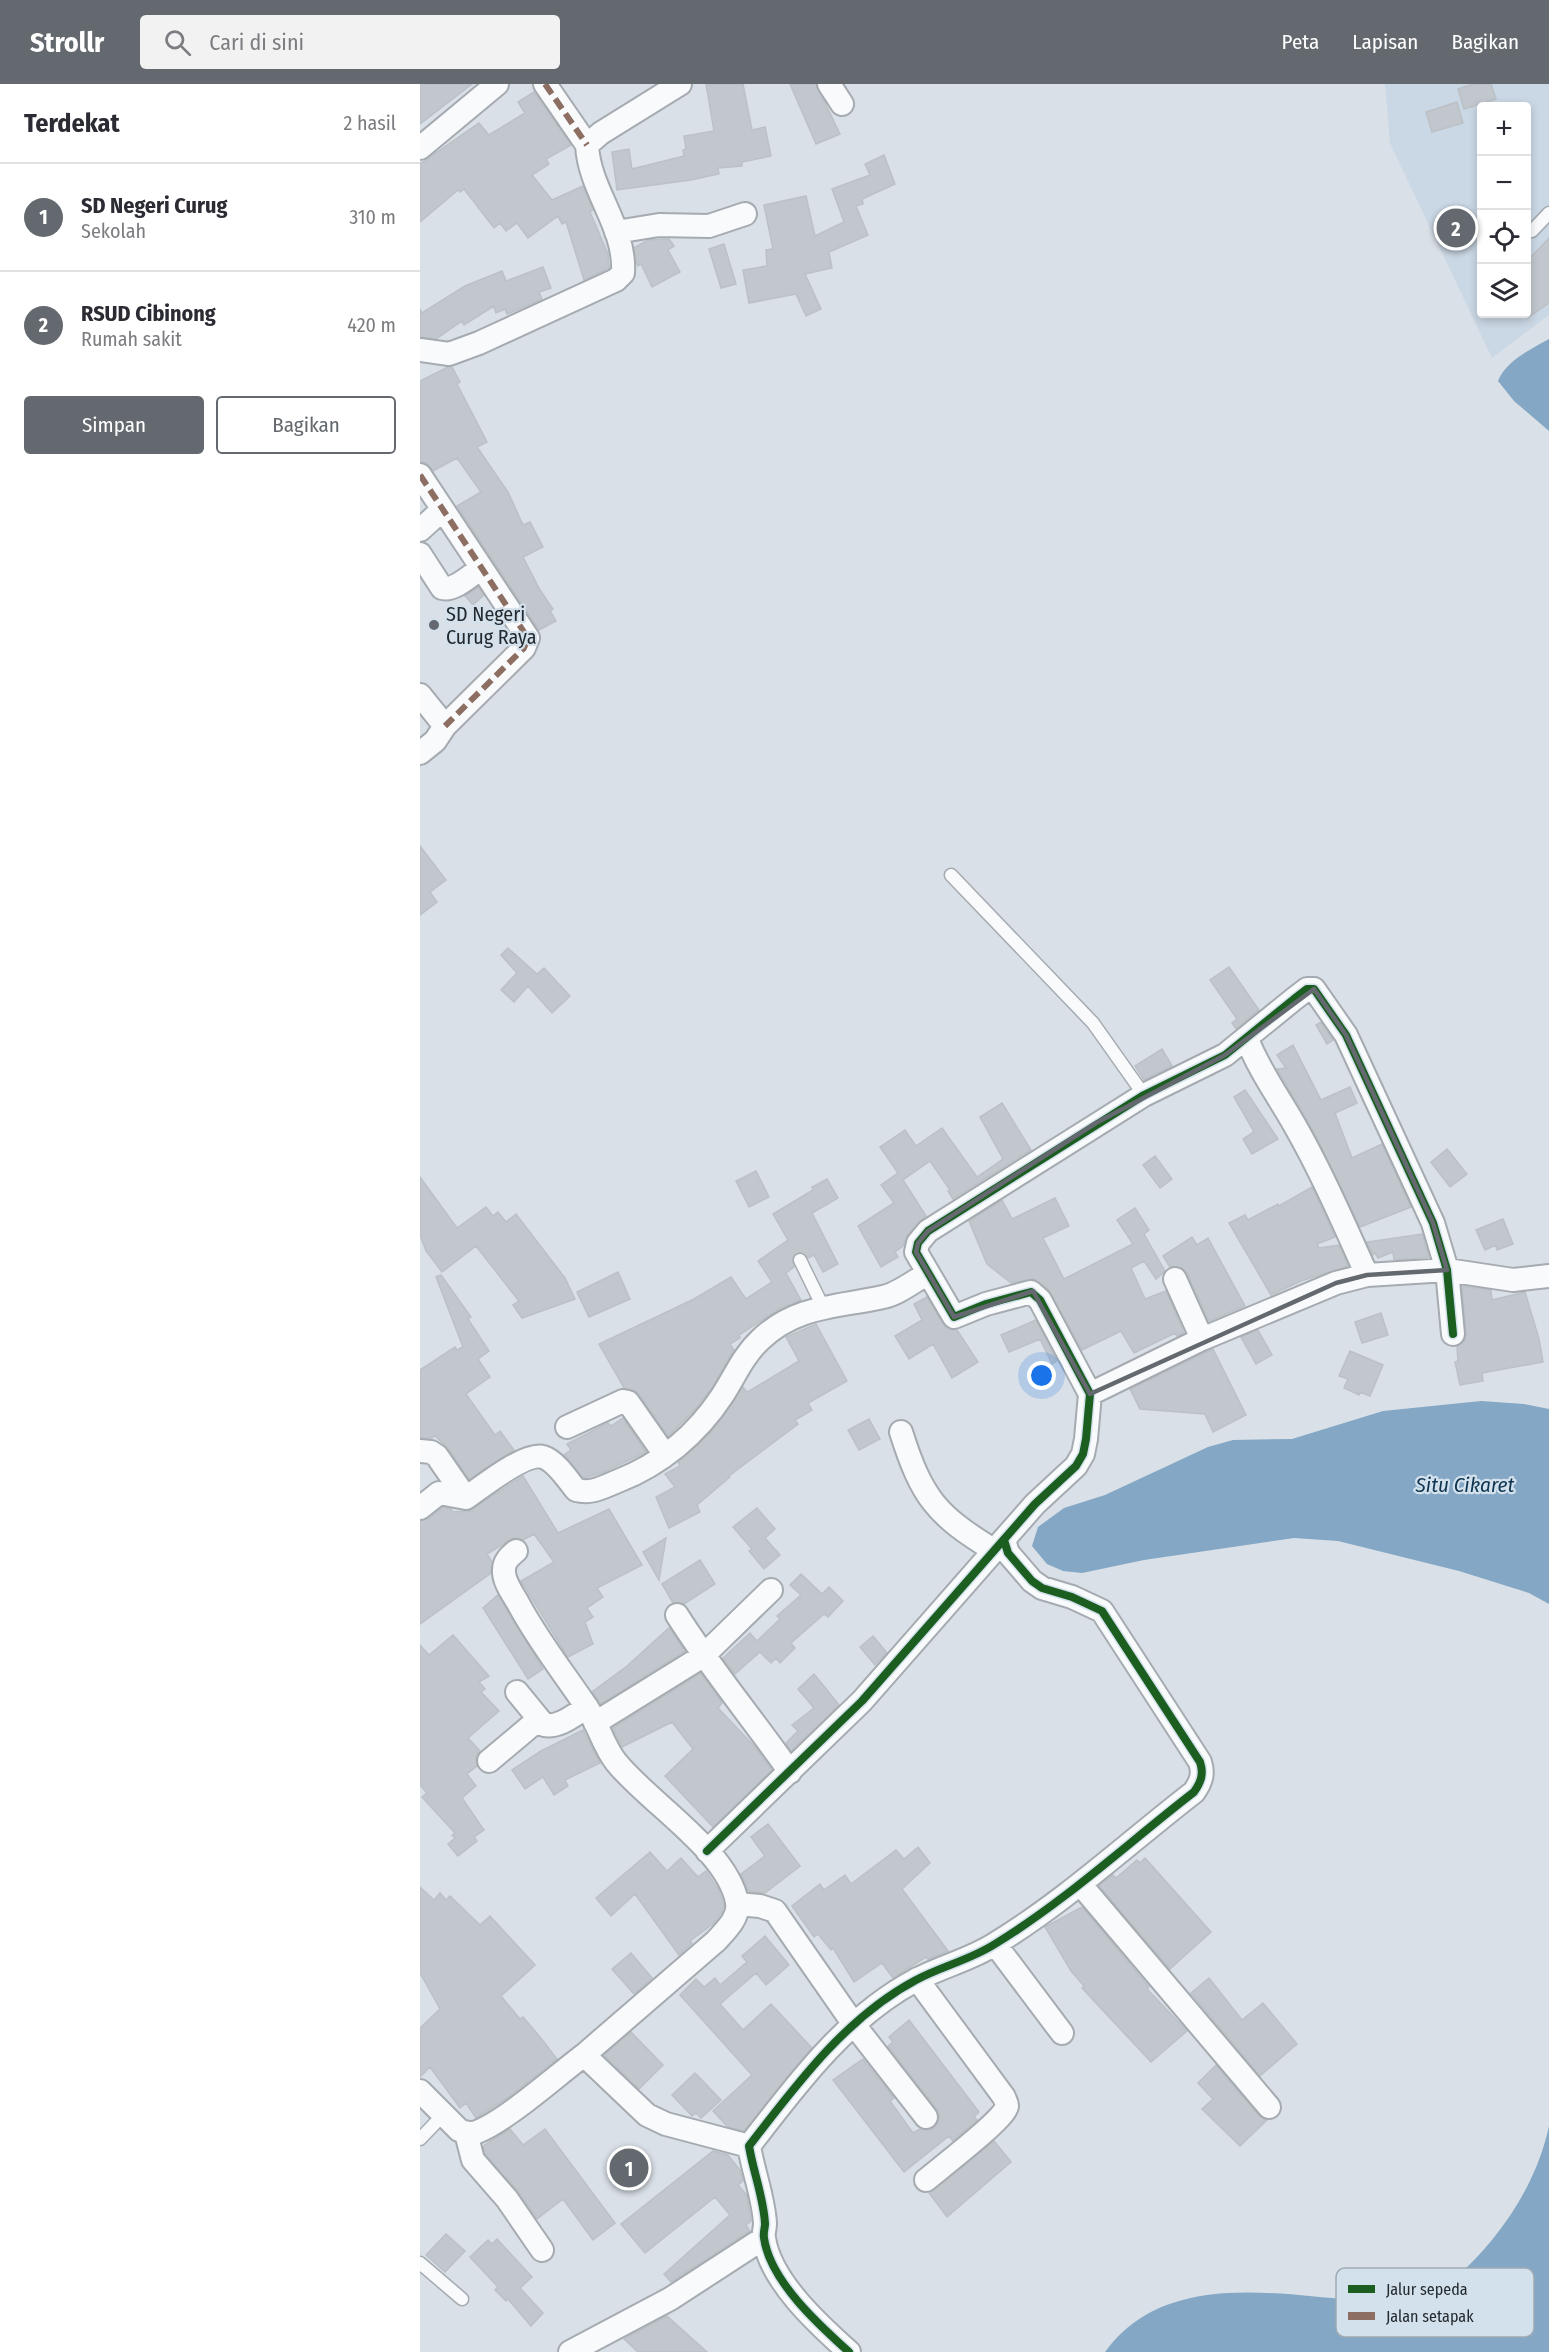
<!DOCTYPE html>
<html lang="id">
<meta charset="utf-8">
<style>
:root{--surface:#fff;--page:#f2f2f3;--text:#2b2b33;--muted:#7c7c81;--line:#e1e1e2;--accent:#63696e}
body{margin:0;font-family:"Fira Sans Condensed",sans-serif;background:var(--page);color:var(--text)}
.controls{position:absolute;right:18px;top:18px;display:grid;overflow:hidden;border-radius:6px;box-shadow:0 3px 9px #0003}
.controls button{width:54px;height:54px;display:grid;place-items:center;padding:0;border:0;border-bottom:2px solid var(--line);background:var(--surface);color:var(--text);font:30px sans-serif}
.you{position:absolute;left:622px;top:1292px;width:21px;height:21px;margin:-15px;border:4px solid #fff;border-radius:50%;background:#1a73e8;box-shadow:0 0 0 9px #1a73e833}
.badge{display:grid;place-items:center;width:39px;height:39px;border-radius:50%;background:var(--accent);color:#fff;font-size:20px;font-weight:700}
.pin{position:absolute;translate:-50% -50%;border:3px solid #fff;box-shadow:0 2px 6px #0006}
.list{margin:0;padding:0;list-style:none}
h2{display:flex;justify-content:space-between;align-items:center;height:78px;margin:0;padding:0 24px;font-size:26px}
h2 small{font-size:20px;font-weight:400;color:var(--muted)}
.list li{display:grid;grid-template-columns:39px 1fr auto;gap:18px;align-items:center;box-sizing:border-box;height:108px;padding:0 24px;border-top:2px solid var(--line)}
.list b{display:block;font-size:22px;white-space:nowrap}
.list p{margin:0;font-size:20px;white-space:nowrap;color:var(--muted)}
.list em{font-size:20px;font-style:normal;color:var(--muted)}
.actions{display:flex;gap:12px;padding:18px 24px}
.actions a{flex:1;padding:14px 0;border:2px solid var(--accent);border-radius:6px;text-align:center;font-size:21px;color:var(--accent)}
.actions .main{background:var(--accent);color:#fff}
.icon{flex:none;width:33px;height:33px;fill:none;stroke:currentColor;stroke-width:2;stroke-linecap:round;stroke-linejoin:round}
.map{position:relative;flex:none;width:1129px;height:2268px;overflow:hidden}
header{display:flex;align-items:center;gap:36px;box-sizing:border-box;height:84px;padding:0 30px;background:var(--accent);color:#fff}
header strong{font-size:28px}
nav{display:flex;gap:33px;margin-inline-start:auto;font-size:21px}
.search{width:420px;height:54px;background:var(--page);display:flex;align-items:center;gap:15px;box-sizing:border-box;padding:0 21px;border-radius:6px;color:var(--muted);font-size:22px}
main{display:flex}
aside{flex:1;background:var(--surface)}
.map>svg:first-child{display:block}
.built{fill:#cad7e4;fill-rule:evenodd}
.water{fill:#83a7c4}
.building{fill:#c1c7cd;stroke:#bbc1c6;stroke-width:1.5}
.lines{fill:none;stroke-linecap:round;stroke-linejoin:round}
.service-casing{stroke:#a5abb1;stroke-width:15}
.minor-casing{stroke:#a5abb1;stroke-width:26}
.service{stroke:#f9fafb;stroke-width:12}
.minor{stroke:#f9fafb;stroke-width:22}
.quiet{stroke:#8d6e63;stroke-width:6;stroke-dasharray:12 6;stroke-linecap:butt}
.cycleway-casing{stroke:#d3e1ed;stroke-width:11}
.cycleway{stroke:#1b5e20;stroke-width:8}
.marked{fill:none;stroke:#63696e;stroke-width:4.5;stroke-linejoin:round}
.poi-dot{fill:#63696e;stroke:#d3e1ed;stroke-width:2}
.labels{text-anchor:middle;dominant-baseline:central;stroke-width:4.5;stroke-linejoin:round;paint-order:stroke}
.poi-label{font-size:20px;fill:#24292d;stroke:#d3e1ed;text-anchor:start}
.water-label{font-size:21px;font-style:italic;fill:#0f3550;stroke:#d3e1ed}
.key{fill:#d3e1ed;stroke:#9eaab3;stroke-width:1.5}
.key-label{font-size:16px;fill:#24292d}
</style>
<header>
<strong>Strollr</strong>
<div class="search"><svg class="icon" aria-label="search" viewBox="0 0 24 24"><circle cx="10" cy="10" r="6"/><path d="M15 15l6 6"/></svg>Cari di sini</div>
<nav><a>Peta</a><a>Lapisan</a><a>Bagikan</a></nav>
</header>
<main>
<aside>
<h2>Terdekat<small>2 hasil</small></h2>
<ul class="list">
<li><span class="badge">1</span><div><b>SD Negeri Curug</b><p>Sekolah</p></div><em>310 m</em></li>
<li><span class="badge">2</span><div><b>RSUD Cibinong</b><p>Rumah sakit</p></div><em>420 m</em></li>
</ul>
<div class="actions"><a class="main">Simpan</a><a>Bagikan</a></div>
</aside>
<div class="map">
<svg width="1129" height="2268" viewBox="0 0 1129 2268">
<rect width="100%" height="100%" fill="#d9e0e7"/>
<path class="built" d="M965,0h164v231l-57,43 -102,-215zM1062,22h44v208h-44z"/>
<path class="water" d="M1129,255v92l-35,-30 -16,-20c8,-20 33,-32 51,-42z
M1061,1317l43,3 25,5v195l-20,-11 -70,-22 -121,-30 -44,-3 -150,22 -62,13 -19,-2 -16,-7 -15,-18 6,-19 26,-19 41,-13 103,-48 25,-7 59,-1 91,-28z
M1129,2042v226h-444c57,-79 164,-59 247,-52 18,2 40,7 59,3 30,-7 62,-40 81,-63 27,-33 48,-72 57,-114z"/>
<path class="building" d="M0,0h52l-52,40z
M286,0h37l9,46 13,-3 6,29 -29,6v4l-24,2 1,6 -28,6 -74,10 -5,-38 17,-3 3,20 52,-13 -1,-6 3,-1 -2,-13 30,-5z
M370,0h26l24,50 -24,10z
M1053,0h18l5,15 -32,10 -6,-20z
M114,8l37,53 -25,14 3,5 -17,11 20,25 31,-14 10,24 -3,2 18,42 1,14 -25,12 -18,-58 -4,2 -4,-8 -30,22 -11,-15 -11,8 -6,-8 -6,5 -30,-39 -4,3 -2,-2 -38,32v-58l59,-41 10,12 36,-22 -7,-11z
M1037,18l6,21 -31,9 -6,-20z
M464,71l11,29 -33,15 1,5 -7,2 12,29 -39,17 3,16 -27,6 16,35 -15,7 -10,-22 -47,9 -6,-33 24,-4 -1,-16 7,-1 -9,-44 42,-9 9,40 29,-14 -12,-33 38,-14 -5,-11z
M1129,154v65l-22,15v-57z
M249,155l5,7 -6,4 12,22 -28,15 -11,-23 -3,2 -2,-4 -2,-14 14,-8z
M304,160l12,40 -15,4 -12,-39z
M123,183l8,21 -12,4 3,7 -35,15 -2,-5 -9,4 -2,-7 -30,19 -2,-4 -26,18 -16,-2v-28l2,4 43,-27 37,-15 4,10z
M28,283h4l8,15 -3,2 30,58 -10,5 31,45 15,33 7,-3 13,25 -20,10 17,33 13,19 -3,2 6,10 -17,9 -82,-124 24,-14 -24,-34 -24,13 -6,-8 -7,-1v-81z
M58,503l6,8 -11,10 -8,-9z
M0,762l26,34 -16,12 7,10 -17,13z
M88,864l29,26 7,-6 26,28 -18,17 -24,-27 -14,16 -13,-12 16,-17 -16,-18z
M809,883l30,43 -23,19 -4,-6 5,-4 -27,-39z
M901,938l12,18 -6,4 -11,-19z
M873,961l28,55 29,-13 7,16 -22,10 17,45 30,-14 29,63 -51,20 -44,-91 -39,-67 9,-1 -9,-13z
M742,965l10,17 -28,14 -9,-14z
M825,1006l33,49 -26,15 -9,-15 11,-7 -20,-35z
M582,1019l29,47 -78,49 -5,-8 2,-1 -20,-29 -27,19 23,36 -18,18 -5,12 -8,6 3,5 -17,10 -23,-41 36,-23 -13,-18 17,-12 -18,-26 25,-17 11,16 26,-18 35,49 26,-18 -23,-42z
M1027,1065l20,25 -17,13 -19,-25z
M735,1072l17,23 -12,9 -17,-23z
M336,1087l13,26 -20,10 -13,-26z
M0,1093l37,51 29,-21 7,9 5,-4 8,10 10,-8 49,64 10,21 -53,19 -9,-13 6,-4 -43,-55 -34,26 -16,-21 -6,-16z
M407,1095l11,19 -26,15 26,51 -15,8 -9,-17 -6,3 -7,-6 -7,3 -2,5 2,7 -8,6 15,27 -20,8 -42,27 1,3 -10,6 4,6 -23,39 -20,25 -23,22 -29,-42 -15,-6 -25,-44 95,-45 37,-22 15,22 26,-17 -14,-21 30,-21 -15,-26 40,-24 -1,-3z
M892,1103l23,50 -18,7 2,4 20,-3 9,21 -47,15 -30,14 -42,-72 16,-8 3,5 30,-16 1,2z
M635,1114l14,28 -26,12 21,41 69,-35 -16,-24 18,-12 14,22 -5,4 21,37 -9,8 -12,-18 -13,7 14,31 21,-8 18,42 -7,3 -2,-3 -41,20 -13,-22 -39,19 -33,-60 -15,-11 -23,4 -24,-19 -18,-43 33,-21 10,19z
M1083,1135l10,25 -16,6 -1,-5 -11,5 -9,-20z
M1002,1150l7,24 -35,2 -1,-8 -15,6 -3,-5 -2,2 -6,-13z
M772,1153l5,8 11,-7 37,68 -36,15 -22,-48 -5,-5 -12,-1 -7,-11z
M198,1188l12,27 -41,18 -12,-25z
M21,1191l30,42 -3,2 21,32 -11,8 12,18 -24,17 29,41 5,-4 14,19 -45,29 -21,-31 -13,-12 -4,2h-11v-68l35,-23 2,3 6,-3 -27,-70z
M1042,1202l29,4 1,10 33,-8 14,47 4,23 -61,11 1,8 -23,4 -5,-23 3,-1 -1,-14 8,-7 1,-7z
M507,1213l16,27 4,5 10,1 21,32 -26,16 -19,-34 -24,15 -14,-23 27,-16 -8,-16z
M961,1229l7,22 -26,8 -7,-21z
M616,1236l21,41 -5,3 -12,-25 -31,13 -8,-17z
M396,1240l31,57 -39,22 4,7 -17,10 3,4 -69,52 1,1 -33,28 3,7 -31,16 -13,-31 19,-10 -10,-13 15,-8 -2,-4 33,-30 32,-45 4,5 4,-2 48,-29 -13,-24z
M838,1246l14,25 -16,9 -15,-27z
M793,1265l33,66 -33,17 -8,-18 -65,-5 -10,-20z
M930,1267l33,14 -13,31 -10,-4 -1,3 -15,-7 4,-9 -9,-3z
M203,1334l23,34 -44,21 -19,5 -19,-23 7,-5 -4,-6 41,-21 3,3z
M449,1335l11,20 -21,11 -11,-20z
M103,1392l35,57 51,-24 33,56 -45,23 6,9 -16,11 6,9 -8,5 8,22 -25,13 -47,-76 33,-19 -20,-28 -11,6 -10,-2 -26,16 5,8 -1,11 -71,51v-103l8,-2 15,-12 8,2 2,3 16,-1z
M337,1424l18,21 -10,9 15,17 -16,14 -15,-18 3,-2 -19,-22z
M246,1454l-7,42 -16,-28z
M280,1476l15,24 -31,20 -11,-1 -11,-19z
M381,1490l21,20 7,-7 14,14 -15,16 -4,-3 -33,29 4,5 -15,15 -4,-5 -5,5 -11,-11 -25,22 -12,-16 27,-25 7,8 23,-22 -3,-3 24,-21 -11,-10z
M78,1511l45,74 -15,10 -45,-71z
M249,1544l16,23 -84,53 -9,-12 35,-26z
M33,1551l36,41 -10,6 6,7 -4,3 18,19 -31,27 12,13 -4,6 1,9 -10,8 9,12 -14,12 22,32 -10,7 3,4 -19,15 -10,-12 7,-6 -3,-3 3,-2 -33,-36 5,-4 -7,-8v-140l9,10z
M453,1552l14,17 -12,12 -15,-18z
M281,1589l21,30 -4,5 38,40 16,22 -59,57 -48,-51 28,-27 -21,-27 -50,25 -9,-19z
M394,1590l25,31 -48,46 -5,-8 12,-12 -6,-6 22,-17 -16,-19z
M163,1646l17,33 -35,17 3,6 -14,9 -11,-18 -18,12 -13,-19 29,-19z
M348,1740l32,42 -35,27 -17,-2 -7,-17 24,-18 -14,-19z
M498,1763l12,16 -28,26 46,62 -20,8 -2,-2 -33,21 -11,-15 -28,19 -21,-34 -2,2 -13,-16 -4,3 -22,-31 28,-22 4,6 21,-15 6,9 45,-34 8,9z
M230,1768l17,19 14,-13 17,19 8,-6 12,18 6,16 -2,7 -8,11 -24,18 2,2 -13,12 -44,-61 -24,22 -15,-18z
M725,1774l66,74 -41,37 -71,-83 14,-11 3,3 21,-18 3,3z
M0,1803l14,13 6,-7 6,7 4,-4 30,29 10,-9 45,49 -34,31 19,23 3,-2 17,20 17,22 -48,38 -33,21 -10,-15 -6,5 -30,-41 -10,10v-49l20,-19 -20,-36z
M662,1823l67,80 -2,2 40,42 -36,31 -69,-74 2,-2 -13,-15 -26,-44z
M345,1852l24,29 -23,20 -10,-12 -36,31 23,26 28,-26 41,44 -68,83 -16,-4 -15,-16 39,-36 -72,-80 16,-16 8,8 11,-9 5,7 27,-23 -5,-6z
M211,1869l21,25 -18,16 -22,-25z
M789,1894l33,42 21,-17 34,41 -37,32 -69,-83z
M489,1936l70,92 -5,5 3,3 -24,21 -4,-5 -45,36 -71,-92 30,-21 31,39 -4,3 23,32 7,-4 7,1 7,-2 5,-7v-9l-51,-66 5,-4 -4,-5z
M211,1948l32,33 -24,24 -35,-34z
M796,1981l43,51 8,4 -27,26 -38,-37 11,-10 -15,-16z
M275,1989l26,27 -20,18 -5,-5 -4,3 -20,-21z
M90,2045l13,16 22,-16 70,94 -22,17 -30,-41 -26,20 -20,-29 -32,-36 -2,-8z
M574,2057l17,21 -64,55 -18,-24z
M293,2067l15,4 12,15 3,11 -5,4 9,10 4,26 -5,4 4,6 -79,51 -7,-8 66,-59 -15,-18 -70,56 -24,-29z
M26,2150l19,17 -20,21 -19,-17z
M77,2155l35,38 -12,11 23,25 -12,13 -23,-27 -2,2 -11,-11 3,-3 -28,-30 18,-17 4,4z
M247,2232l40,36h-69l-14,-13z"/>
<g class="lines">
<g class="service-casing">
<path id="service" d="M1112,147l17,-18
M531,791l142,148 51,72
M380,1176l23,47
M0,2055l23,-24
M0,2179l42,36"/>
</g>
<g class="minor-casing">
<path id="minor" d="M125,0l42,61
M409,0l13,20
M0,64l77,-64
M196,148l43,-7 50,1 36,-12
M0,266l29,4 30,-11 137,-63 7,-7c3,-46 -34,-83 -36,-128l14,-12 79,-49
M0,391l108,163 -4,10 -79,78
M0,446l22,-20
M0,470l22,34c12,3 28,-12 38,-19
M0,611l25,31 -10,15 -15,12
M827,955c12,31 31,57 47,85 28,49 50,100 73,151
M755,1195l27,60
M670,1310l112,-55 134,-56 31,-8 80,-5 66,10 36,-4
M147,1343l56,-26 5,1 37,53
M481,1348c21,66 35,83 94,119
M0,1367l11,1 6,4 29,42
M0,1424l19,-15 27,5c16,-11 59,-46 77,-41 13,4 25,23 33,33 16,4 27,-3 42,-9 43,-17 79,-47 104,-85 13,-20 21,-40 38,-56 36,-35 79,-33 123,-43 15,-3 31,-16 44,-23
M96,1467c-6,5 -12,10 -12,19 -1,11 9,24 14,33 19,36 45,69 68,103 12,17 17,40 30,56 33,41 111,88 121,140 3,15 -11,28 -21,39l-132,114 63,60 19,9 83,22
M257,1531c34,54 76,104 113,157
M97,1608l27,33c15,3 30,-10 43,-18
M175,1639l108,-67 68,-66
M69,1677l50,-42
M287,1767l155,-150 173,-197 41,-38 7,-12 3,-15 4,-45 -50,-94 -9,-8 -45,12 -32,13 -38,-65 2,-9 10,-12 216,-136 81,-40 69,-56 13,-10h7l32,46 87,188 14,47 6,64
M661,1801l188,222
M317,1820l23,2 15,5 80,115 71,91
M575,1860l67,89
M497,1895l87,118c1,3 3,6 3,9 -1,12 -68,63 -81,74
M0,2007l39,39c6,3 11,4 18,2 30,-12 79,-56 107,-77
M46,2049l7,27 34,39 35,51
M150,2268l100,-53 94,-61
M429,2268c-30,-27 -79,-71 -85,-114 -1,-5 1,-10 1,-14 -1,-25 -12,-53 -16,-78 47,-61 97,-129 167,-166 26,-14 54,-20 79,-36 72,-44 133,-101 199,-152 7,-10 10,-18 6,-30l-98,-151 -30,-14 -30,-9 -10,-7 -24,-28 -4,-13"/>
</g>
<use href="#service" class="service"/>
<use href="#minor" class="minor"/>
<path class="quiet" d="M125,0l42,61
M0,391l108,163 -4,10 -79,78"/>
<g class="cycleway-casing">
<path id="cycleway" d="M287,1767l155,-150 173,-197 41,-38 7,-12 3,-15 4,-45 -50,-94 -9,-8 -45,12 -32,13 -38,-65 2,-9 10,-12 216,-136 81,-40 69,-56 13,-10h7l32,46 87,188 14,47 6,64
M429,2268c-30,-27 -79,-71 -85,-114 -1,-5 1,-10 1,-14 -1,-25 -12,-53 -16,-78 47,-61 97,-129 167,-166 26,-14 54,-20 79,-36 72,-44 133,-101 199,-152 7,-10 10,-18 6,-30l-98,-151 -30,-14 -30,-9 -10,-7 -24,-28 -4,-13"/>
</g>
<use href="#cycleway" class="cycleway"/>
</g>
<path class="marked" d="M894,905l32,46 87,188 14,47 -80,5 -31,8 -246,111 -57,-103 -79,26 -38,-65 2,-9 10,-12 168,-108 129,-68z"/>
<circle class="poi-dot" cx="14" cy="541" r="6"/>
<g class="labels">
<g class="poi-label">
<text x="26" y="530">SD Negeri<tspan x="26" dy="23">Curug Raya</tspan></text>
</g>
<g class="water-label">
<text x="1045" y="1401">Situ Cikaret</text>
</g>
</g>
<rect x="916" y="2184" width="198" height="69" rx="9" class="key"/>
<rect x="928" y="2201" width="27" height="8" fill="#1b5e20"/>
<rect x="928" y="2228" width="27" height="8" fill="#8d6e63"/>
<g class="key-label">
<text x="966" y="2211">Jalur sepeda</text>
<text x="966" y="2238">Jalan setapak</text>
</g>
</svg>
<div class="controls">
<button>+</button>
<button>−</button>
<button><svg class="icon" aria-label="locate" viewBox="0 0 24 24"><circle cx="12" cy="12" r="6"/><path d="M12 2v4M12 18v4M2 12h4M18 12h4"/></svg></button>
<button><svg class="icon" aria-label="layers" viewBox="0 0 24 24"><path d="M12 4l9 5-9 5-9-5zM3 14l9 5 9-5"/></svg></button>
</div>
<div class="you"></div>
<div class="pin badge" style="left:209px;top:2084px">1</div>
<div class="pin badge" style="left:1036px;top:144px">2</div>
</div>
</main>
